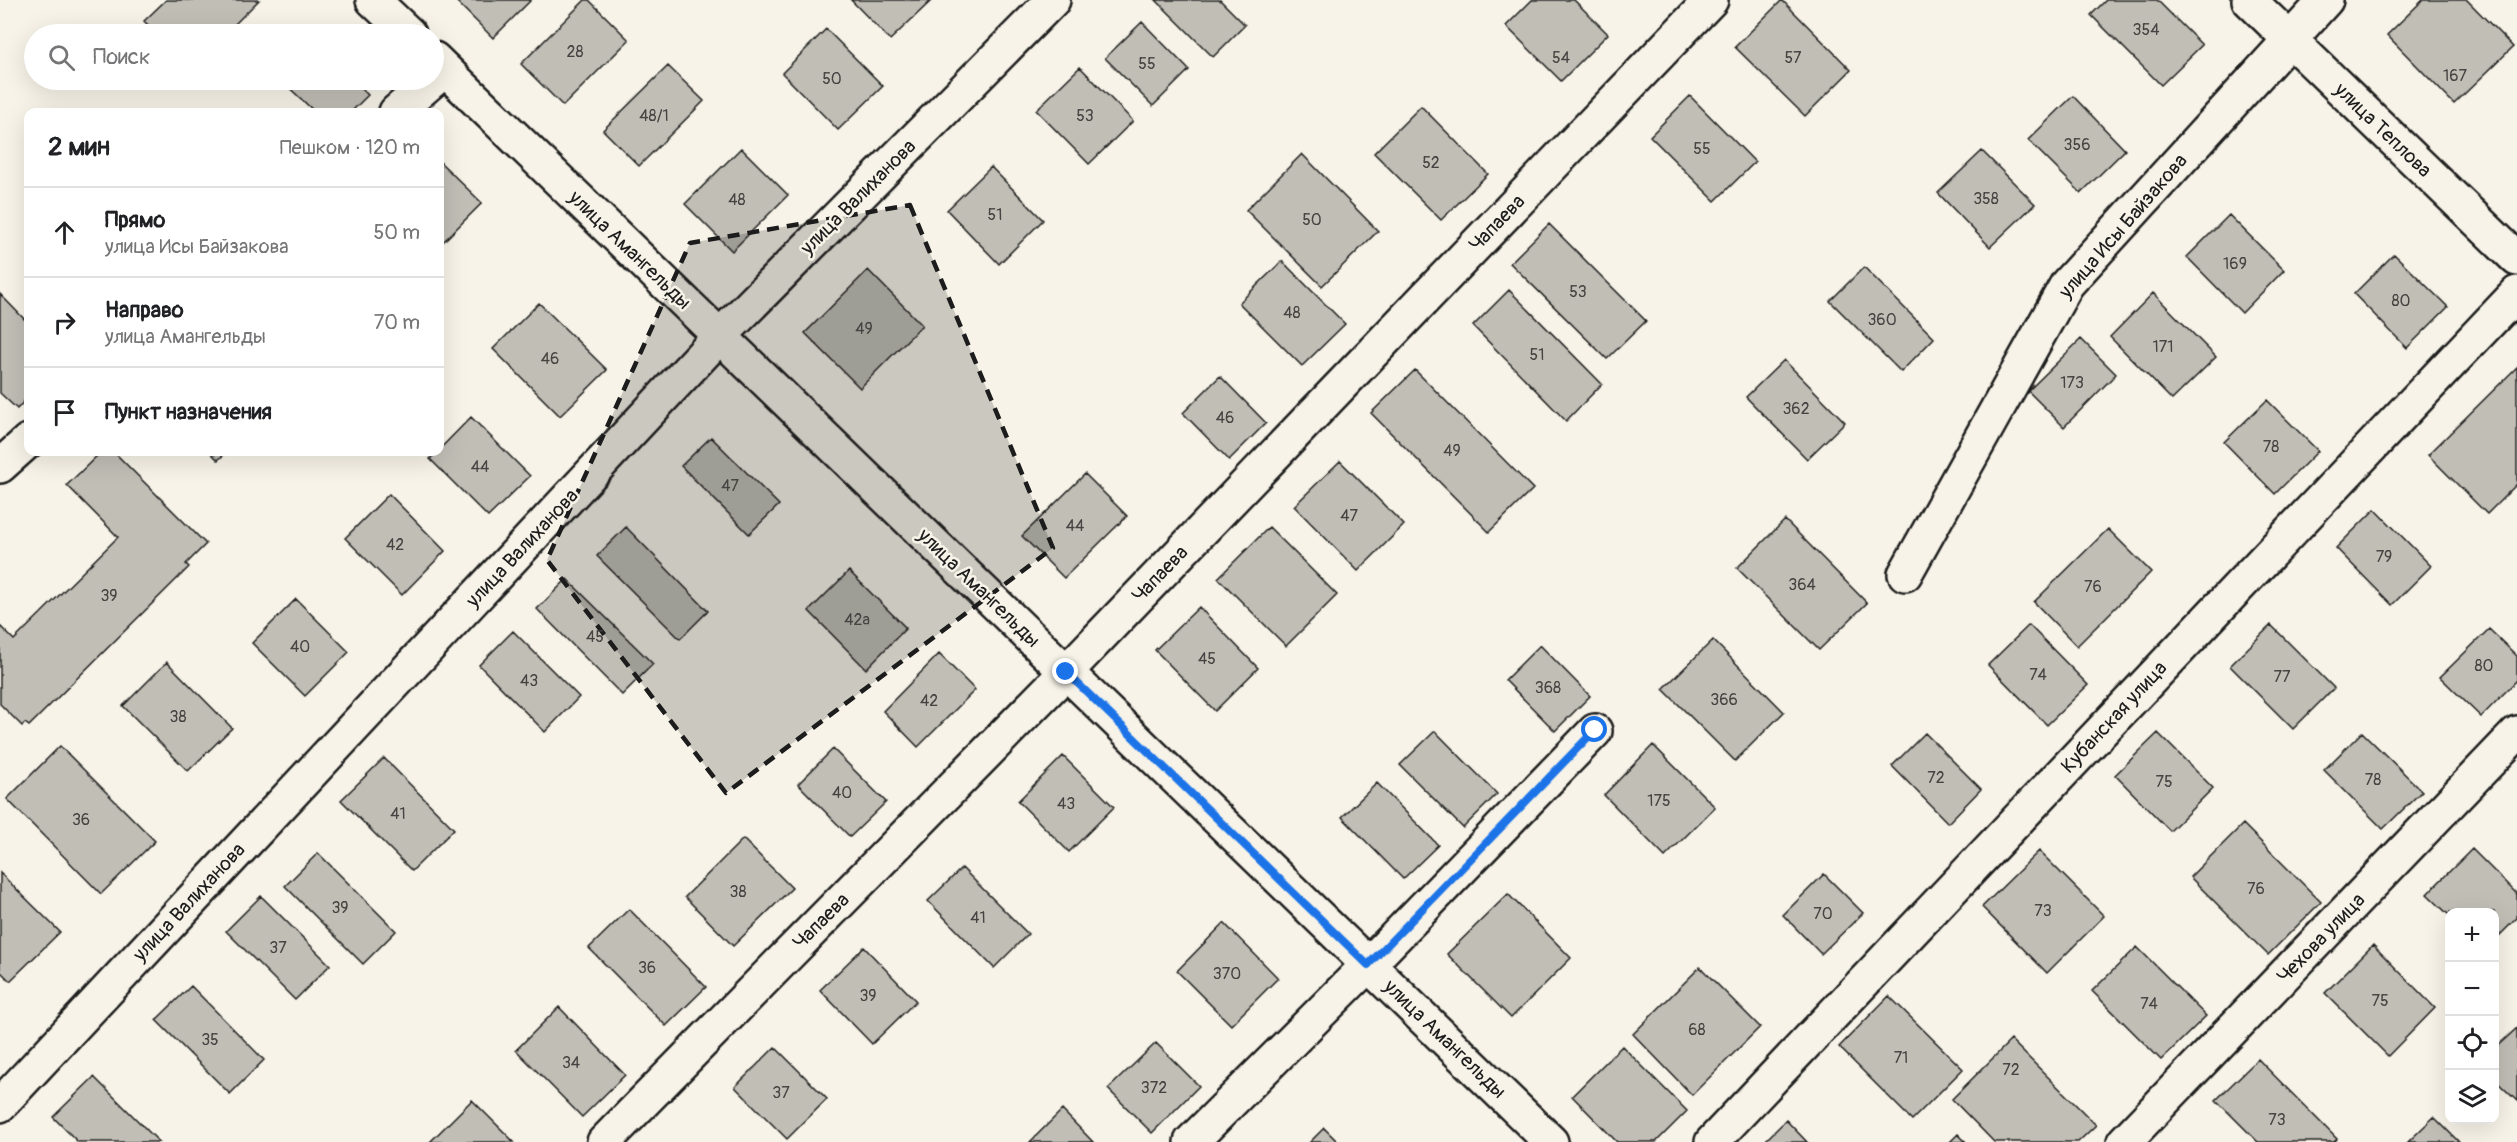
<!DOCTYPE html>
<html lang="ru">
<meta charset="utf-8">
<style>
:root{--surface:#fff;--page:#f6f6f6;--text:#202124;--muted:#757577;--line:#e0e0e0}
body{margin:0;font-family:Pangolin,sans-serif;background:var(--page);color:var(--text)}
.controls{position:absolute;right:18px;bottom:18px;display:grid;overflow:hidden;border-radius:12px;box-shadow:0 6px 24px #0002}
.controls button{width:54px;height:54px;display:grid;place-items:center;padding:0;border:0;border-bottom:2px solid var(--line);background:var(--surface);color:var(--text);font:30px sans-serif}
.stop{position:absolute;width:18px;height:18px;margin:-14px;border:4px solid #1a73e8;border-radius:50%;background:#fff}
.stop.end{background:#1a73e8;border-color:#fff;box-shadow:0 2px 6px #0008}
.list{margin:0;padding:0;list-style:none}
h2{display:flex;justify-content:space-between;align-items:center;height:78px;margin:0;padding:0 24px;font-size:26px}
h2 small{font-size:20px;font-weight:400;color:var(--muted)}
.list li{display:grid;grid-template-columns:39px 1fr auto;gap:18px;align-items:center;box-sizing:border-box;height:90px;padding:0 24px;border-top:2px solid var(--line)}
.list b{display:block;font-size:22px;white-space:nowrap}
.list p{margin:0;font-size:20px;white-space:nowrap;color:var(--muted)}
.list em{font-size:20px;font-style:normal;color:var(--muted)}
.icon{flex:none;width:33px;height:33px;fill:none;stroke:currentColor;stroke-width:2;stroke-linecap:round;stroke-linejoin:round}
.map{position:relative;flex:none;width:2517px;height:1142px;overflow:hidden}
.search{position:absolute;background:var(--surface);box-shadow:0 6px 24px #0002;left:24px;top:24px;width:420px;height:66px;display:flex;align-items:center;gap:15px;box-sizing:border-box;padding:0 21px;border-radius:33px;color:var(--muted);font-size:22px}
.panel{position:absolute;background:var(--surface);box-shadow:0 6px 24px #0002;left:24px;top:108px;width:420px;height:348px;border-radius:12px}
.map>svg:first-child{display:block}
.building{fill:#c0beb5;stroke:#1c1c1c;stroke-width:1.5}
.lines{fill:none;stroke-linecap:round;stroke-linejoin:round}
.minor-casing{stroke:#1c1c1c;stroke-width:38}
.minor{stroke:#f7f3e8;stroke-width:33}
.route{stroke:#1a73e8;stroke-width:8}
.marked{fill:#1c1c1c;fill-opacity:0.2;stroke:#1c1c1c;stroke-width:4.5;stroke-dasharray:12 8;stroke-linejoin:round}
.labels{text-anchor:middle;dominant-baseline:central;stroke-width:5;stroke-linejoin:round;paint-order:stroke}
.number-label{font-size:16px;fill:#454442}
.street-label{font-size:20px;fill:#1c1c1c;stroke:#f7f3e8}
</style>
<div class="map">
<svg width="2517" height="1142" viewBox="0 0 2517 1142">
<rect width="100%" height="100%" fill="#f7f3e8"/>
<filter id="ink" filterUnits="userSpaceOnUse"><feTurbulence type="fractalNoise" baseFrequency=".0167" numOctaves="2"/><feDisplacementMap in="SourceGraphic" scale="12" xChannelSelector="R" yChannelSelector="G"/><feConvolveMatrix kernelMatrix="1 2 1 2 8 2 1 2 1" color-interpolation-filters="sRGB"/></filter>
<g filter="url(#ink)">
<path class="building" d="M166,0h93l-34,34h-68l-13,-13z
M455,0h76l-38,38z
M585,0h4l40,40 -66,66 -42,-42z
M851,0h81l-42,40z
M1156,0h64l25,25 -32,32z
M1532,0h42l34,34 -47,47 -55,-55z
M1782,0l69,70 -46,46 -70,-69z
M2106,0h51l45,45 -41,40 -70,-70z
M2423,0h44l46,47 -59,57 -67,-69z
M1142,22l47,48 -36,36 -48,-48z
M826,29l57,57 -45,44 -56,-57z
M668,66l36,35 -65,65 -36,-36z
M1080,67l53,54 -44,43 -53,-54z
M281,80h72l15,15 -17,17h-36z
M1690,96l65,66 -40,39 -65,-65z
M2073,96l52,54 -44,43 -53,-53z
M1421,106l67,68 -47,46 -67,-67z
M741,148l47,47 -56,56 -47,-47z
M1982,151l53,53 -45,43 -52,-54z
M1302,154l76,77 -56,55 -76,-76z
M440,162l42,41 -42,42z
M991,167l52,53 -44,44 -52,-54z
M2229,215l55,55 -42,43 -55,-56z
M1549,224l97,97 -39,38 -97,-96z
M2394,254l54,53 -41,41 -53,-54z
M1282,261l63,63 -43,42 -63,-63z
M1864,267l70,71 -33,34 -71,-71z
M868,270l54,55 -62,63 -55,-55z
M1509,290l93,94 -36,37 -93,-95z
M2153,293l63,64 -44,43 -62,-63z
M0,294l28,29v74l-11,12 -17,-16z
M539,303l68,67 -47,46 -67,-67z
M2081,339l35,35 -52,53 -36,-36z
M1784,360l61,62 -38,37 -61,-62z
M2517,367v117l-30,30 -59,-59z
M1415,370l118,119 -44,43 -118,-119z
M1220,376l46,47 -37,37 -46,-47z
M2267,400l51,51 -43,43 -51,-52z
M471,417l59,59 -42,41 -58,-58z
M711,437l68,68 -30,29 -68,-68z
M101,452h13l92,92 -20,20 3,3 -160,159 -4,-3 -3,3 -22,-22v-78l14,14 104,-103 -51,-52z
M210,452h17l-9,8z
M1340,461l64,64 -46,46 -64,-65z
M1085,474l42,42 -63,62 -42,-42z
M389,494l56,57 -43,44 -57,-57z
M2375,509l56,57 -39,39 -56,-57z
M1785,520l82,83 -48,47 -82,-82z
M626,527l82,84 -28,28 -83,-83z
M1269,527l68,68 -51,51 -68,-68z
M2108,529l43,43 -74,74 -43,-44z
M849,571l57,57 -40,41 -57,-58z
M567,579l86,85 -31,31 -85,-86z
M296,599l53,53 -44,44 -53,-53z
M1199,607l59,61 -43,43 -60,-61z
M2029,625l59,60 -41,40 -59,-60z
M2271,625l63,63 -41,41 -63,-63z
M2489,629l28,27v24l-36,37 -41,-40z
M513,631l66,66 -34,35 -66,-67z
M1713,640l71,72 -49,49 -72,-72z
M1540,645l50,51 -35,35 -50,-51z
M939,654l36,36 -57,57 -35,-36z
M167,662l65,66 -44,43 -65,-65z
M1435,731l62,63 -34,34 -63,-63z
M2362,732l60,59 -39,38 -59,-59z
M1925,733l56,56 -33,34 -56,-57z
M2158,733l55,55 -43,43 -55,-56z
M1653,745l62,62 -50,50 -61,-62z
M60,746l95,95 -54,53 -94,-95z
M833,749l53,53 -36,35 -52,-53z
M1063,756l51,51 -45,45 -51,-51z
M384,758l70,71 -42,42 -71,-71z
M1377,783l61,62 -35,34 -61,-62z
M2243,824l78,78 -53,53 -78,-78z
M743,839l49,49 -59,58 -48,-49z
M2472,849l45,45v24l-23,23v-29h-44v4l-23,-22z
M2039,851l65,65 -57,57 -65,-66z
M318,853l78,78 -33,33 -78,-78z
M962,868l66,66 -34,34 -66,-67z
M0,873l60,59 -50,49 -10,-10z
M1824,874l39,39 -42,41 -38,-39z
M1508,894l63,64 -60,60 -64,-64z
M261,896l69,69 -35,35 -69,-69z
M629,909l77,78 -40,39 -77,-78z
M1224,923l54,55 -47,47 -54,-54z
M2373,945l62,63 -47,48 -63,-63z
M864,947l52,54 -44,43 -52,-54z
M2137,947l69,69 -45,44 -69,-69z
M1700,967l60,60 -68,68 -59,-61z
M191,986l73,74 -34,34 -74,-74z
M1889,996l74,73 -51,51 -73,-73z
M559,1007l66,68 -43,42 -66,-67z
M2517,1028v73l-23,-22v-30z
M2011,1040l85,85 -18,17h-84l-42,-43z
M1156,1043l43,43 -47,47 -44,-44z
M1622,1046l65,65 -31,31h-39l-45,-46z
M775,1047l52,52 -40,40 -52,-52z
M2258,1059l79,80 -3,3h-76l-42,-42z
M94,1077l65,65h-81l-25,-25z
M472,1100l42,42h-84z
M1062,1110l31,32h-63z
M2434,1117l25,25h-51z
M1786,1120l21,22h-43z
M1324,1128l14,14h-28z
M1958,1134l8,8h-16z"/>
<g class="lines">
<g class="minor-casing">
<path id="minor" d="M373,0l36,34
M2249,0l268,259
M434,59l1117,1083
M396,112l37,-32
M0,466l28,-25
M1905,574l162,-290 259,-284
M0,1105l720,-769 333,-336
M604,1142l462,-470 645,-672
M1191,1142l177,-177 227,-234
M1712,1142l805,-849
M2124,1142l393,-409"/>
</g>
<use href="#minor" class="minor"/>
</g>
</g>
<g class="lines" filter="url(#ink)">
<path class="route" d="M1066,672l302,293 227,-235"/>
</g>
<path class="marked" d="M910,205l143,343 -327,245 -179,-233 143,-317z"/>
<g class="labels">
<g class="number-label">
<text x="2146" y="30">354</text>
<text x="575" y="52">28</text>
<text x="1561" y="58">54</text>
<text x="1793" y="58">57</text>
<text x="1147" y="64">55</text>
<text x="2455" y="76">167</text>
<text x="832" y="79">50</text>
<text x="654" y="116">48/1</text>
<text x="1085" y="116">53</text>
<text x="2077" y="145">356</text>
<text x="1702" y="149">55</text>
<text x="1431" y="163">52</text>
<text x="1986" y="199">358</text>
<text x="737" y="200">48</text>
<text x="995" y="215">51</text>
<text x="1312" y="220">50</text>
<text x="2235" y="264">169</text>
<text x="1578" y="292">53</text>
<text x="2401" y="301">80</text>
<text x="1292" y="313">48</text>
<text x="1882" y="320">360</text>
<text x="864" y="329">49</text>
<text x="2163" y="347">171</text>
<text x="1537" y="355">51</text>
<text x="550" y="359">46</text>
<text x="2072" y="383">173</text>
<text x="1796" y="409">362</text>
<text x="1225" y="418">46</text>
<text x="2271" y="447">78</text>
<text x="1452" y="451">49</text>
<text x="480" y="467">44</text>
<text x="730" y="486">47</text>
<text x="1349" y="516">47</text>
<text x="1075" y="526">44</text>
<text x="395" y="545">42</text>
<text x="2384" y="557">79</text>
<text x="1802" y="585">364</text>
<text x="2093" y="587">76</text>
<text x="109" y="596">39</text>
<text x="857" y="620">42а</text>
<text x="595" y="637">45</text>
<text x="300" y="647">40</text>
<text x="1207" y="659">45</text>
<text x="2484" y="666">80</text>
<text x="2038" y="675">74</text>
<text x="2282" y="677">77</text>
<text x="529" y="681">43</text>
<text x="1548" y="688">368</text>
<text x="1724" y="700">366</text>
<text x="929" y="701">42</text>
<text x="178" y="717">38</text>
<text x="1936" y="778">72</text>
<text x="2373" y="780">78</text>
<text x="2164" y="782">75</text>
<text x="842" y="793">40</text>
<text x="1659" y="801">175</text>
<text x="1066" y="804">43</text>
<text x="398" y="814">41</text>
<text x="81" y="820">36</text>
<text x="2256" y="889">76</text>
<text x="738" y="892">38</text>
<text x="340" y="908">39</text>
<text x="2043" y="911">73</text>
<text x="1823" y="914">70</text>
<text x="978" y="918">41</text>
<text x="278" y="948">37</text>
<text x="647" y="968">36</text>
<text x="1227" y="974">370</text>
<text x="868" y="996">39</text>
<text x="2380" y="1001">75</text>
<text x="2149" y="1004">74</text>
<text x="1697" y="1030">68</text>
<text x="210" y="1040">35</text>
<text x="1901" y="1058">71</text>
<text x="571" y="1063">34</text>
<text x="2011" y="1070">72</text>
<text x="1154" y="1088">372</text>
<text x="781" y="1093">37</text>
<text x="2277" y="1120">73</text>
</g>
<g class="street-label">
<text transform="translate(2383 130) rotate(44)">улица Теплова</text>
<text transform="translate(858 197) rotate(-45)">улица Валиханова</text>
<text transform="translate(1497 223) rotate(-46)">Чапаева</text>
<text transform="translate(2123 226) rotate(-49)">улица Исы Байзакова</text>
<text transform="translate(630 250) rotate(44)">улица Амангельды</text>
<text transform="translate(522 548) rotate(-47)">улица Валиханова</text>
<text transform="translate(1160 574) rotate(-46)">Чапаева</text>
<text transform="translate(979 588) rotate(44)">улица Амангельды</text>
<text transform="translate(2114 717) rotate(-47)">Кубанская улица</text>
<text transform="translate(189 902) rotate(-47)">улица Валиханова</text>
<text transform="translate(821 921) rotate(-45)">Чапаева</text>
<text transform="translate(2321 938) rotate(-46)">Чехова улица</text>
<text transform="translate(1445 1039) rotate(44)">улица Амангельды</text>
</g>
</g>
</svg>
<div class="controls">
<button>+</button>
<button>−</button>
<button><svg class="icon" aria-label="locate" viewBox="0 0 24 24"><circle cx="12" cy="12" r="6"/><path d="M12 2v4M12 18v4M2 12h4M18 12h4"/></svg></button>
<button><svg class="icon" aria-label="layers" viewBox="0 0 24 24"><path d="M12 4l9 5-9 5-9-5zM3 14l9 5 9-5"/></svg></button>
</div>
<div class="stop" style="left:1595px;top:730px"></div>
<div class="stop end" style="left:1066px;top:672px"></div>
<div class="search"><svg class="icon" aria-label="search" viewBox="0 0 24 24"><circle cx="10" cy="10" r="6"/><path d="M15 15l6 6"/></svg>Поиск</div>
<section class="panel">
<h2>2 мин<small>Пешком · 120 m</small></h2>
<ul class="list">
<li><svg class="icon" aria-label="ahead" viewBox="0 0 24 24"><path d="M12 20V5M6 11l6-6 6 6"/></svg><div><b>Прямо</b><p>улица Исы Байзакова</p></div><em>50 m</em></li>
<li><svg class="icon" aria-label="right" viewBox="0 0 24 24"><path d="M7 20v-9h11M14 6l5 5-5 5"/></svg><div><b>Направо</b><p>улица Амангельды</p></div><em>70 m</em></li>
<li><svg class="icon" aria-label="arrive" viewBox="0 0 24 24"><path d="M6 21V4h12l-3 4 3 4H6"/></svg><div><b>Пункт назначения</b></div></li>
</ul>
</section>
</div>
